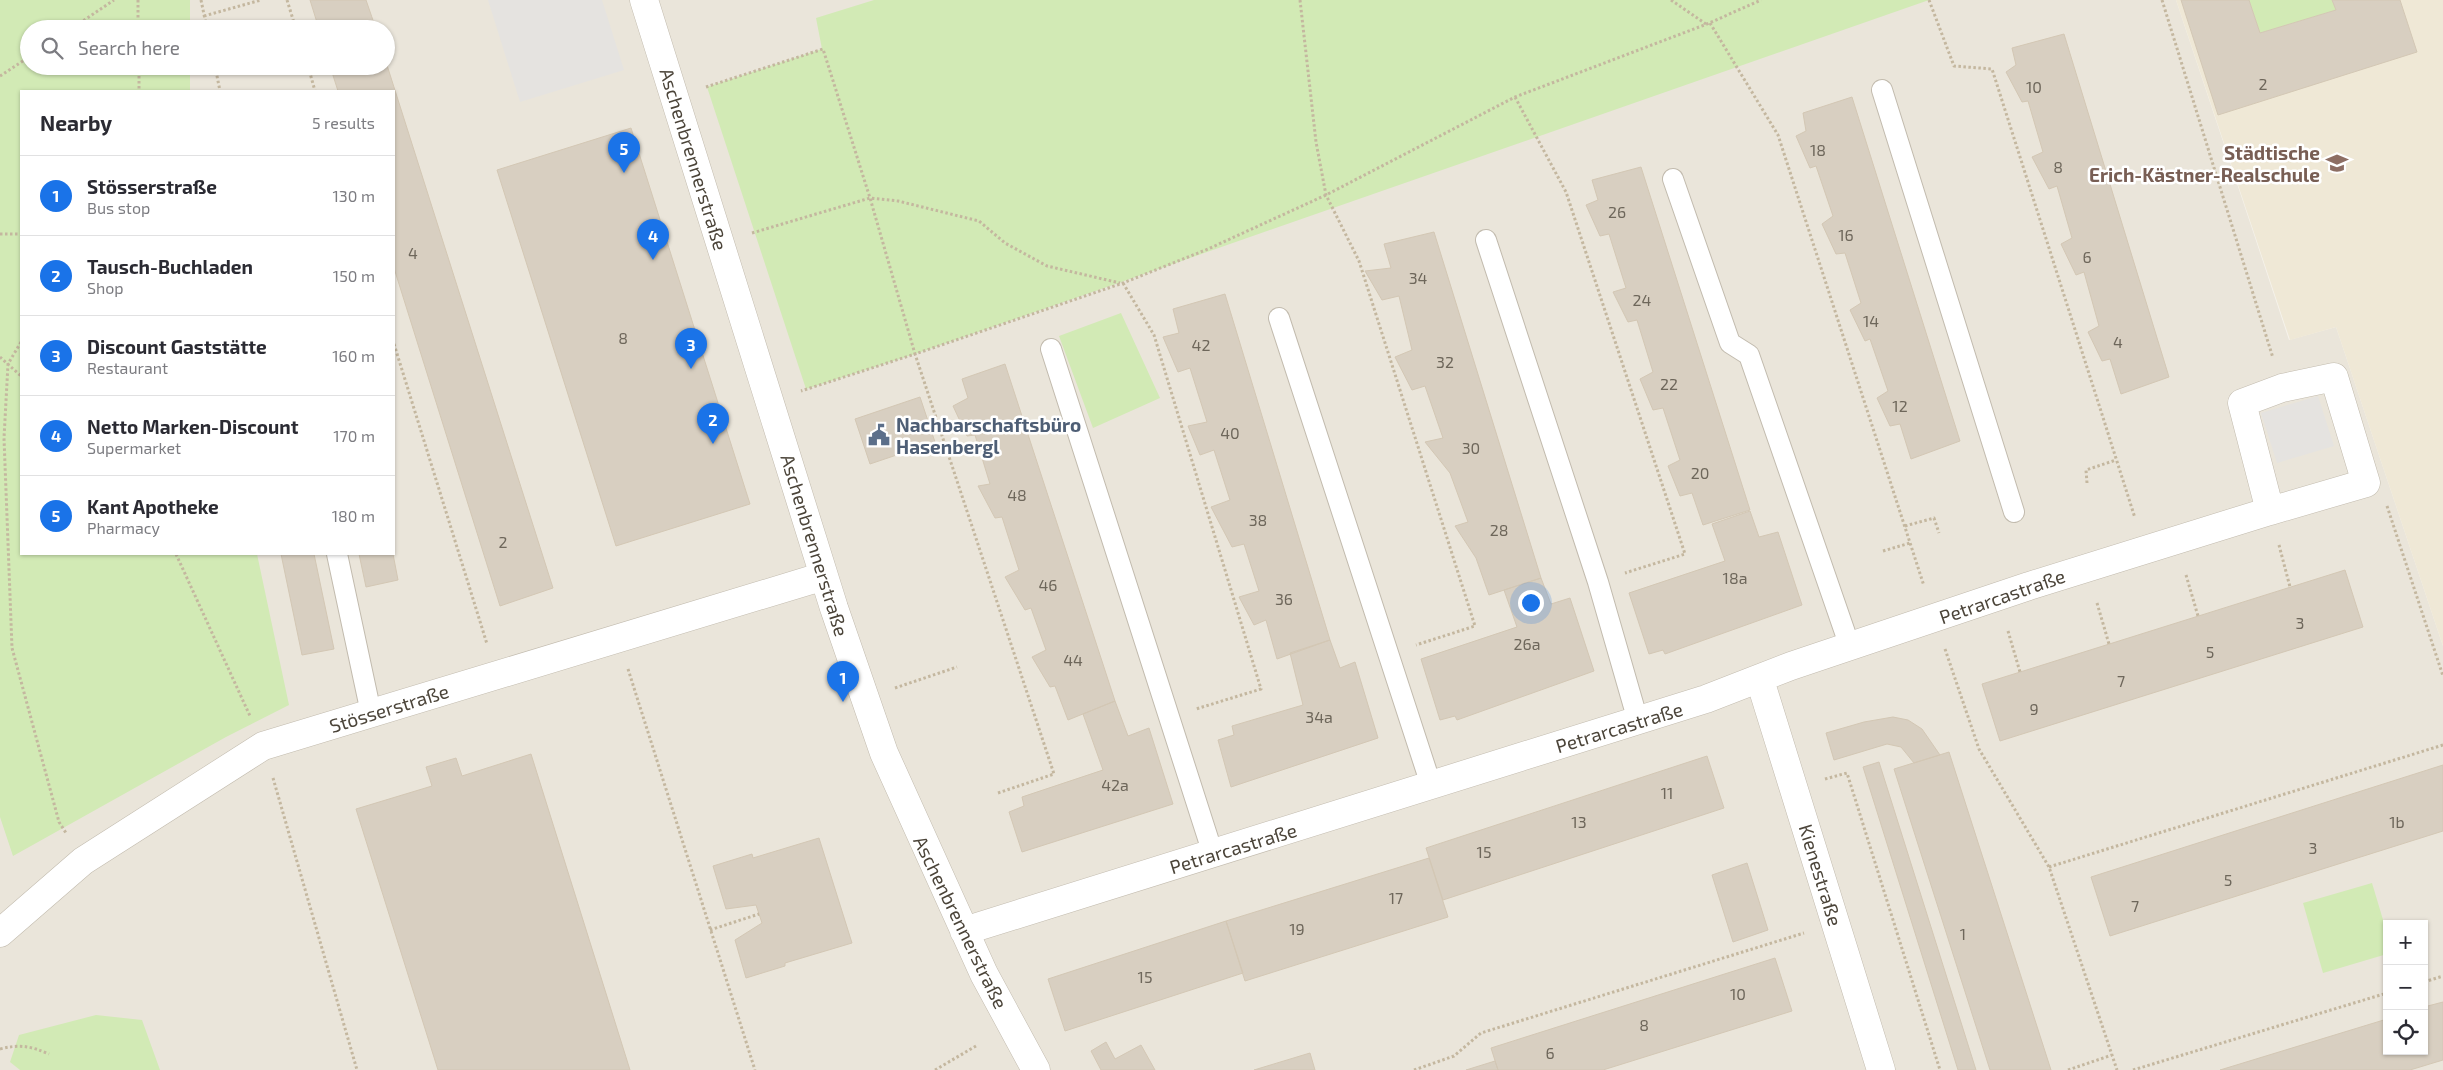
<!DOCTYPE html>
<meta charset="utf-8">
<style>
:root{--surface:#fff;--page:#f7f7f7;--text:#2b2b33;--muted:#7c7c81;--line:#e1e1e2;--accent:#1a73e8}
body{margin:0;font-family:"Exo 2",sans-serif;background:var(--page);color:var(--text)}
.controls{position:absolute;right:15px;bottom:15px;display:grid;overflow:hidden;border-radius:0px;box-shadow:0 1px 4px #0004}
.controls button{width:45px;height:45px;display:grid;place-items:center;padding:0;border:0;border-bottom:1px solid var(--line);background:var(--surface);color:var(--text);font:25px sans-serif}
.you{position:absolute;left:1530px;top:602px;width:18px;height:18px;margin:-12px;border:4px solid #fff;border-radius:50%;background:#1a73e8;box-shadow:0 0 0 8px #1a73e833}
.badge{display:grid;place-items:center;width:32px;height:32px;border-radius:50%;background:var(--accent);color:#fff;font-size:16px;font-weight:700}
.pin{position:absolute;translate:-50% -41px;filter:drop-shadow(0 1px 2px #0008)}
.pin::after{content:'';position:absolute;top:26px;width:18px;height:15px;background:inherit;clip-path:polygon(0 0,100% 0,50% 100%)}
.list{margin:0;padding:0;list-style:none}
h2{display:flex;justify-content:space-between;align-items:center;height:65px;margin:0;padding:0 20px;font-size:21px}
h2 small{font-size:16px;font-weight:400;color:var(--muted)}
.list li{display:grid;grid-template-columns:32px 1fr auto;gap:15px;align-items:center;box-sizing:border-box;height:80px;padding:0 20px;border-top:1px solid var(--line)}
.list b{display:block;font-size:19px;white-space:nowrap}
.list p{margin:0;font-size:16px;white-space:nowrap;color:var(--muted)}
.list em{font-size:16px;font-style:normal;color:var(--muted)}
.icon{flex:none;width:28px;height:28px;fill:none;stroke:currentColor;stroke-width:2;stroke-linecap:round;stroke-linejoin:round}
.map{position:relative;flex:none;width:2443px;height:1070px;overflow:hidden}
.search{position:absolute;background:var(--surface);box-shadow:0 1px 4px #0004;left:20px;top:20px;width:375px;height:55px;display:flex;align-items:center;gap:12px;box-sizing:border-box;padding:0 18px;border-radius:28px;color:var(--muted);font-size:19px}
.panel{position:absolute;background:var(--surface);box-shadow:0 1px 4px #0004;left:20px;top:90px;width:375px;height:465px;border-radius:0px}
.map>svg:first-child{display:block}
.residential{fill:#eae5da;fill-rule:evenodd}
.education{fill:#efe8d6}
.green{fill:#d2eab5}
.parking{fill:#e5e3e0}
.building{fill:#d8cfc1;stroke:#d3c7b4}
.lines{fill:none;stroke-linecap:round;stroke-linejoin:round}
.lane-casing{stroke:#c2bbae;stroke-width:22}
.street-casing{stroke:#c2bbae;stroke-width:29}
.path{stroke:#c4b79f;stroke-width:3;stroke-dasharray:2.5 2.5;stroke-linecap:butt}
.lane{stroke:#fff;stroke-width:20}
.street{stroke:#fff;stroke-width:28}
.labels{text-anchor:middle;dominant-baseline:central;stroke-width:5;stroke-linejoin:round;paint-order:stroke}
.number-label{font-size:16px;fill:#6e675b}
.education-label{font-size:19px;font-weight:bold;fill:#785e54;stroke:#fff;text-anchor:end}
.street-label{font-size:19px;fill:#4b4439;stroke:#fff}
.service-label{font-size:19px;font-weight:bold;fill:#4e5e75;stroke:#fff;text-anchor:start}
</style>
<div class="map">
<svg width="2443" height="1070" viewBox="0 0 2443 1070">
<rect width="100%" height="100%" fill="#f6f3ec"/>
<path class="residential" d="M0,0h2176l113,340 47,-13 107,319v424h-2443zM29,29h357v37h-357zM21,91h373v463h-373zM2387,924h37v127h-37z"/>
<path class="education" d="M2176,0h267v646l-107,-319 -46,13z"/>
<path class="green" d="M0,0h190v29h-161v37h161v25h-169v463h236l32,151 -63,32 -213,119 -13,-39z
M874,0h1055l-1014,354 -109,35 -99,-302 115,-38 -6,-31z
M2249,0h83l4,10 -76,23z
M1121,313l39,85 -67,30 -34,-92z
M2372,883l15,50v21l-64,19 -20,-70z
M96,1015l46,5 18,50h-140l-10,-8 9,-27z"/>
<path class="parking" d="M488,0h114l22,70 -104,32z
M2318,396l16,50 -57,17 -16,-50z"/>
<path class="building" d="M310,0h56l10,29h-57z
M2181,0h68l11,33 76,-23 -4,-10h68l17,52 -199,63z
M2064,34l105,343 -48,17 -11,-35 -8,2 -14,-29 11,-6 -15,-54 -8,3 -15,-31 11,-6 -15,-52 -8,3 -17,-32 11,-5 -15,-51 -6,1 -16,-30 10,-7 -4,-17z
M386,62l167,526 -53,18 -106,-338v-177h-56l-8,-25h56z
M1852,97l108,344 -49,18 -11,-35 -10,2 -13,-28 11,-7 -18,-52 -5,2 -15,-31 11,-7 -16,-50 -9,1 -14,-30 11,-8 -17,-50 -6,2 -14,-32 10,-5 -3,-18z
M631,128l119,376 -134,42 -119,-376z
M1641,167l109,343 -47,15 -11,-32 -12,3 -12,-30 12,-6 -17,-52 -10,2 -13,-31 13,-7 -16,-52 -9,2 -15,-30 13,-4 -17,-54 -9,2 -14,-31 12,-5 -6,-20z
M1434,232l107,346 -52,17 -13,-37 -21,-32 13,-4 -18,-49 -25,-31 18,-4 -18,-52 -13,4 -17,-33 17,-7 -13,-54 -17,4 -17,-29 26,-3 -7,-24z
M1225,294l105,346 -53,19 -11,-39 -12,5 -15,-28 20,-6 -15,-47 -12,3 -21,-40 19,-7 -16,-50 -14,5 -12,-29 19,-4 -17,-54 -12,4 -15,-35 16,-4 -6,-24z
M1005,364l110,337 -47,19 -13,-34 -5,1 -18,-30 14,-7 -15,-42 -6,2 -20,-33 14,-7 -17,-53 -7,1 -17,-32 12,-2 -15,-49 -8,1 -14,-30 15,-8 -6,-19z
M920,397l15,45 -65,22 -15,-45z
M1750,511l9,26 19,-5 24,73 -137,49 -2,-4 -14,4 -20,-61 96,-32 -13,-37z
M281,554h33l20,95 -32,6z
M359,554h34l5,26 -32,7z
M2345,570l18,57 -363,114 -18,-57z
M1541,578l10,26 19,-6 24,73 -137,49 -2,-4 -15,4 -19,-61 96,-32 -13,-37z
M1330,640l10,28 15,-6 23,76 -147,49 -13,-47 16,-5 -2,-9 71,-21 -13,-52z
M1115,701l13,35 21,-8 24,76 -151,48 -13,-40 15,-6 -2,-9 81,-27 -20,-56z
M1893,717l15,3 14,9 18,26 -26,8 -13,-16 -14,-3 -53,16 -8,-27 38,-11z
M1949,752l102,318h-61l-96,-301z
M531,754l99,316h-192l-82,-261 76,-23 -6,-19 30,-9 6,18z
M1707,756l17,52 -281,92 -17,-52z
M1879,762l97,308h-18l-95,-303z
M2443,765v66l-333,105 -19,-59z
M819,838l33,105 -67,20v3l-39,12 -11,-38 27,-17 -6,-18 -30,4 -13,-43 39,-12 1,4z
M1429,858l19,59 -203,64 -19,-60z
M1747,863l21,67 -35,12 -21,-67z
M1226,921l17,52 -178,58 -17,-52z
M1775,958l17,53 -189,59h-105l-7,-22z
M2443,1002v58l-33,10h-190l167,-51v32h37v-44z
M1106,1042l9,17 26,-14 14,25h-54l-10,-19z
M1310,1053l5,17h-61z
M1495,1061l3,9h-32z"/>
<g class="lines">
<g class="lane-casing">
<path id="lane" d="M1882,90l132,422
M1673,179l57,164 19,12 101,292
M1486,240l112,342 40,139
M1279,318l152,467
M1051,349l162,505
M337,554l34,159"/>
</g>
<g class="street-casing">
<path id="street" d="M644,0l190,608 50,145 100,221 52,96
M2334,377l32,106 -96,28 -28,-108 40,-15z
M1760,680l121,390
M964,931l742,-232 85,-33 238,-80 241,-75
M0,933l83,-72 180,-115 561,-170"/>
</g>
<path class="path" d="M138,0v29
M201,0l6,29
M287,0l9,29
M1300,0l16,142 10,53 33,66 116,365 -59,19
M1671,0l35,24
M1929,0l25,66 38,3 143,449
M2162,0l111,358
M204,16l57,-16
M1710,23l68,112 146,451
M71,29l43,-29
M139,66v25
M215,66l5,25
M308,66l7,25
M0,76l29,-19
M706,87l117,-38 47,149 45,156 -114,37
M1515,97l51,95 119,362 -60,19
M752,233l118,-35 28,3 81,20 26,22 42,23 73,17
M0,234h21
M1123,283l31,52 107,354 -65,20
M21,342l-13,22 -4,74 8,210 47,174 7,11
M394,344l93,300
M0,357l21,19
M2087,483l-1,-13 30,-10
M2387,506l56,170
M1905,526l29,-8 5,15
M2279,545l11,42
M1883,551l27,-8
M176,554l74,162
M2186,575l12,41
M2097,603l12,41
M2008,631l12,41
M1945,649l34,100 70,118 68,203
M628,669l127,401
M895,688l62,-21
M273,778l84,292
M1825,779l22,-6 93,297
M998,793l56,-19 -139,-420 208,-71 85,-34 118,-54 189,-98 192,-73 54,-24
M2049,867l394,-122
M710,930l49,-16
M2424,982l19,-6
M0,1049c19,-5 31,-3 49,5
M935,1070l41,-24
M1414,1070l40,-14 27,-23 323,-100
M2068,1070l44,-15
M2133,1070l254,-77"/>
<use href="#lane" class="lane"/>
<use href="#street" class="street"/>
</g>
<defs>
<g id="school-bare" transform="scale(1.725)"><path d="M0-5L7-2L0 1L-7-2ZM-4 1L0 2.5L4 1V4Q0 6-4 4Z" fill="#8d6e63" stroke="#fff" stroke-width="2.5" paint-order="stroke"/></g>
<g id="civic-bare" transform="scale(1.725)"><path d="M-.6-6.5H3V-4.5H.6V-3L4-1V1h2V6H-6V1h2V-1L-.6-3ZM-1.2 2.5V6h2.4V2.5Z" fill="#5c6f8a" stroke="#fff" stroke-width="2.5" paint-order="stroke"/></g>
</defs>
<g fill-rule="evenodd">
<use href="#school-bare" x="2337" y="163"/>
<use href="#civic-bare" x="879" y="435"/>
</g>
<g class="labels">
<g class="number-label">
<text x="2263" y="83">2</text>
<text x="2034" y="86">10</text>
<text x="1818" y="149">18</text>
<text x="2058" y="166">8</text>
<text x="1617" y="211">26</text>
<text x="1846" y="234">16</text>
<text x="413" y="252">4</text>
<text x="2087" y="256">6</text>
<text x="1418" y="277">34</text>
<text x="1642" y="299">24</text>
<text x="1871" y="320">14</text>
<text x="623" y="337">8</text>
<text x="2118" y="341">4</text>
<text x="1201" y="344">42</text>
<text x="1445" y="361">32</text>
<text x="1669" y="383">22</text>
<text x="1900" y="405">12</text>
<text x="1230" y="432">40</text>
<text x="1471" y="447">30</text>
<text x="1700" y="472">20</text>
<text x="1017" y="494">48</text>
<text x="1258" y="519">38</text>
<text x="1499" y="529">28</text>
<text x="503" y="541">2</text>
<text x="1735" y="577">18a</text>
<text x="1048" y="584">46</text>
<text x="1284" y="598">36</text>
<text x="2300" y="622">3</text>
<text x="1527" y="643">26a</text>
<text x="2210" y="651">5</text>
<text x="1073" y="659">44</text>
<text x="2121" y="680">7</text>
<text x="2034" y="708">9</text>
<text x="1319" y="716">34a</text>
<text x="1115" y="784">42a</text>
<text x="1667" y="792">11</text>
<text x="1579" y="821">13</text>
<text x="2397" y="821">1b</text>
<text x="2313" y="847">3</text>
<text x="1484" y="851">15</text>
<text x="2228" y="879">5</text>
<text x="1396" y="897">17</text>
<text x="2135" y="905">7</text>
<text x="1297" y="928">19</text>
<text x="1963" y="933">1</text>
<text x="1145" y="976">15</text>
<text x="1738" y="993">10</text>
<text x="1644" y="1024">8</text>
<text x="1550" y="1052">6</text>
</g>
<g class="education-label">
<text x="2320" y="152">Städtische<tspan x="2320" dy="22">Erich-Kästner-Realschule</tspan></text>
</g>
<g class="street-label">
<text transform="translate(694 159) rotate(73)">Aschenbrennerstraße</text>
<text transform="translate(815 545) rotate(73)">Aschenbrennerstraße</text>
<text transform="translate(2002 596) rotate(-19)">Petrarcastraße</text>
<text transform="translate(389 708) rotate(-17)">Stösserstraße</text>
<text transform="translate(1619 727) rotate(-17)">Petrarcastraße</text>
<text transform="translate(1233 848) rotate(-17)">Petrarcastraße</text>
<text transform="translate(1821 875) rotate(73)">Kienestraße</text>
<text transform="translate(961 922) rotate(64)">Aschenbrennerstraße</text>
</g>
<g class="service-label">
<text x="896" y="424">Nachbarschaftsbüro<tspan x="896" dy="22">Hasenbergl</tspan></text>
</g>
</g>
</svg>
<div class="controls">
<button>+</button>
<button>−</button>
<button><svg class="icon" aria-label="locate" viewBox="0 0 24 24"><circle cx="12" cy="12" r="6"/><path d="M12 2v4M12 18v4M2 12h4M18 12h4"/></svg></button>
</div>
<div class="you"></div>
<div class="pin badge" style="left:843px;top:702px">1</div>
<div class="pin badge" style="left:713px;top:444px">2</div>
<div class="pin badge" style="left:691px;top:369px">3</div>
<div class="pin badge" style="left:653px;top:260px">4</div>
<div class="pin badge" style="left:624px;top:173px">5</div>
<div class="search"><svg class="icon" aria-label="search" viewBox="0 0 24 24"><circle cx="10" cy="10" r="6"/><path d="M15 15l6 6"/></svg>Search here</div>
<section class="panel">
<h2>Nearby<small>5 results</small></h2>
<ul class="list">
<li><span class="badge">1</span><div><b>Stösserstraße</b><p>Bus stop</p></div><em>130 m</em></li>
<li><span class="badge">2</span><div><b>Tausch-Buchladen</b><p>Shop</p></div><em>150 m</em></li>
<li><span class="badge">3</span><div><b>Discount Gaststätte</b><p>Restaurant</p></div><em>160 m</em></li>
<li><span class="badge">4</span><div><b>Netto Marken-Discount</b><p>Supermarket</p></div><em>170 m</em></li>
<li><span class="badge">5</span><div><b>Kant Apotheke</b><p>Pharmacy</p></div><em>180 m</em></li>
</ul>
</section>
</div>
